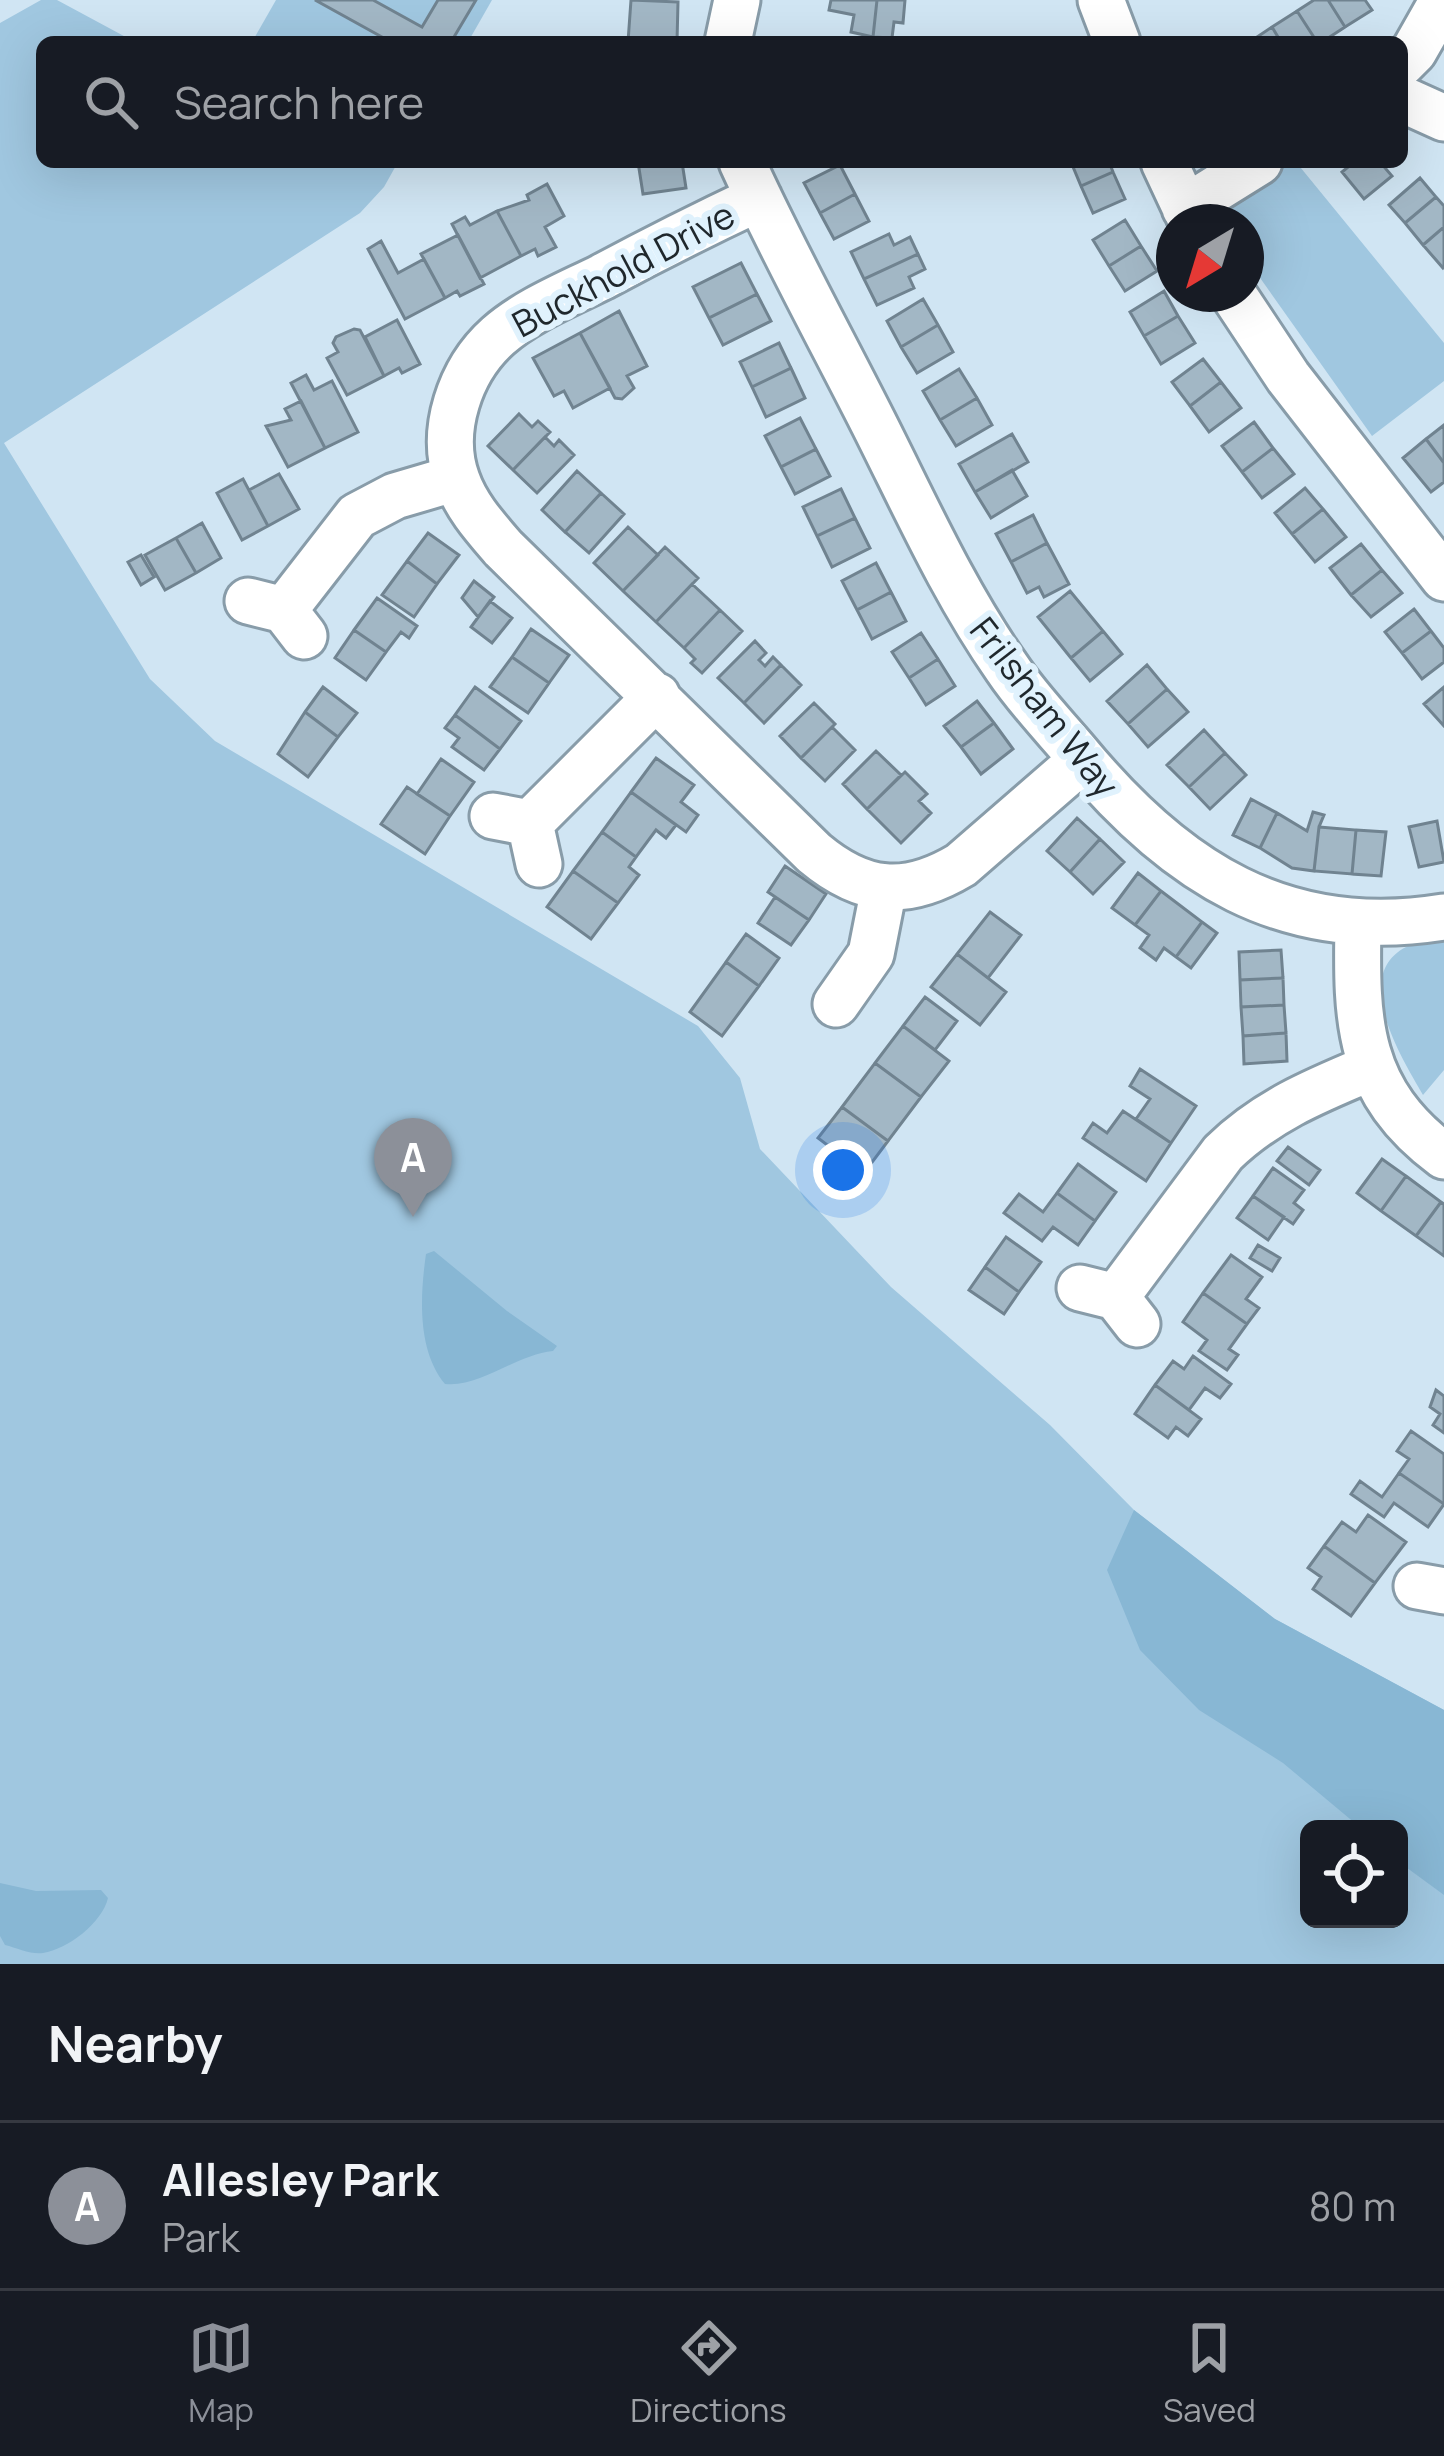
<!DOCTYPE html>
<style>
:root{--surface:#171b24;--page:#20242c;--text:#f1f3f6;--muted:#9ea1a6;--line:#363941;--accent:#8c9099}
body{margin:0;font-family:Manrope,sans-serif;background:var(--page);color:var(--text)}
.controls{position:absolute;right:36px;bottom:36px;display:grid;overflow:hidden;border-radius:18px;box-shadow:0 12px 48px #0002}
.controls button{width:108px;height:108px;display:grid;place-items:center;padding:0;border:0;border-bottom:3px solid var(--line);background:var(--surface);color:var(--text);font:60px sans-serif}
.compass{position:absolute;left:1156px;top:204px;width:108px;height:108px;border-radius:50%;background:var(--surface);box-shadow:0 12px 48px #0002;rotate:218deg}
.you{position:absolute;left:843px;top:1170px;width:42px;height:42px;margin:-30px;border:9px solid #fff;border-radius:50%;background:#1a73e8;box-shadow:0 0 0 18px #1a73e833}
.badge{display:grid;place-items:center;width:78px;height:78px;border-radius:50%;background:var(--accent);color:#fff;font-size:39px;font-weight:700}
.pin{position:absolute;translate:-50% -99px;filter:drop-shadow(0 3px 6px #0008)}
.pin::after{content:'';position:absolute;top:63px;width:42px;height:36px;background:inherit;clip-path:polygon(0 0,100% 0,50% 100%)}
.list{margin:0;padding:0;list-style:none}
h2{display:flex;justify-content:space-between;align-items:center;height:156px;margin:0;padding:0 48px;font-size:51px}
h2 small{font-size:39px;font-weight:400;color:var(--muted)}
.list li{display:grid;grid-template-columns:78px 1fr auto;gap:36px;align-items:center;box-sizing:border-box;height:168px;padding:0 48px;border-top:3px solid var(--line)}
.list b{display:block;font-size:45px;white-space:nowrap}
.list p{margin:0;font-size:39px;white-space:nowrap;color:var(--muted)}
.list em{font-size:39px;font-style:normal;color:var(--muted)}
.icon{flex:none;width:66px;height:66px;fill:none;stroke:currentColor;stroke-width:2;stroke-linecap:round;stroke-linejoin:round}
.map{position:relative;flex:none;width:1444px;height:1964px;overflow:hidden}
.search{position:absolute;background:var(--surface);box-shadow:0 12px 48px #0002;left:36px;right:36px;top:36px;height:132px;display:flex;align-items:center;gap:30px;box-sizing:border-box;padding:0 42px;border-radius:18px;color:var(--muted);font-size:45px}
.sheet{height:324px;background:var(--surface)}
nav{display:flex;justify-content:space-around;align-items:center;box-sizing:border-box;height:168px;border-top:3px solid var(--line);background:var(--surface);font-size:33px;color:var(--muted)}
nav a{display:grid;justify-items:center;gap:6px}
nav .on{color:var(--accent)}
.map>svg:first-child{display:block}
.green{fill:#a0c7e0;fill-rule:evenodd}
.forest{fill:#88b7d4}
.building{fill:#a2b7c5;stroke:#708390;stroke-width:3}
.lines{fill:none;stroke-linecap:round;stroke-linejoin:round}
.minor-casing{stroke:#889ca9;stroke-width:51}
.minor{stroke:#fff;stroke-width:45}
.labels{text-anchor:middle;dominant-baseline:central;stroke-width:12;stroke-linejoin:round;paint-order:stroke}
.street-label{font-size:36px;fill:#1f272c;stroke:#e0f2fd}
</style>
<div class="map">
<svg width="1444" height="1964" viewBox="0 0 1444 1964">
<rect width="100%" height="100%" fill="#d0e5f3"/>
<path class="green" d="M41,0h16l78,42h-93v120h356l-14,25 -24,26 -356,230 146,236 65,62 483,285 42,52 20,71 131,138 159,138 84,85 141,109 169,91v254h-1444v-1941zM1309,1829h90v90h-90z
M276,0h216l-24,42h-216z
M1282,162h14l148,181v38l-72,55 -126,-178v-36h-21l3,-18z
M1444,937v133l-21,25c-21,-37 -73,-119 -17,-148 11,-6 26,-7 38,-10z"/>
<path class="forest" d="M434,1251l73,60 50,35 -4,5c-38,4 -74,37 -108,33 -28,-34 -25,-88 -19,-130z
M1134,1510l141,109 169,91v185l-45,-33v-33h-37l-79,-66 -84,-53 -59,-60 -33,-80z
M0,1883l36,8 65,-1 7,8c-6,25 -40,51 -65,55 -11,2 -26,-5 -38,-8l-5,-9z"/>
<path class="building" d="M315,0h58l49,27 16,-27h38l-25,42h-60z
M631,0l47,2 -1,40h-49z
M831,0h46l-4,37 -22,-5 3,-17 -25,-5z
M877,0h28l-2,23 -9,-1 -2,16 -19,-1z
M1314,0h14l17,27 -23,15h-5l-20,-31z
M1328,0h37l7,10 -27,17z
M1297,11l20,31h-36l-9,-15z
M1272,27l9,15h-30v-1z
M638,162h44l4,26 -43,6z
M1071,162h38l4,10 -32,14z
M1354,162h26l12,14 -28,23 -22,-27z
M840,165l15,29 -35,19 -16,-30z
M1113,172l12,27 -32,14 -12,-27z
M1420,178l16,19 -31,26 -16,-18z
M547,184l17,32 -19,11 11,20 -18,9 -3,-7 -14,7 -24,-45 32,-11 -2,-5z
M855,194l14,27 -35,18 -14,-26z
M1436,197l8,9v21l-21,18 -18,-22z
M497,211l24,45 -41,22 -28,-54 13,-7 5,8z
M1125,220l16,26 -32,20 -16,-26z
M1444,227v40l-1,1 -20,-23z
M889,234l5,11 16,-8 8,17 -54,25 -13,-27z
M458,235l26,49 -24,12 -3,-5 -12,7 -24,-44z
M381,241l17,32 26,-14 21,39 -40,21 -37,-70z
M1141,246l16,25 -32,20 -16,-25z
M918,254l7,15 -16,8 5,11 -37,17 -13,-26z
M741,263l16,31 -48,24 -16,-31z
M1164,291l14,25 -34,20 -14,-24z
M757,294l14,27 -48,24 -14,-27z
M923,299l15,26 -37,22 -14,-26z
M619,311l28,55 -20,10 7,12 -12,11 -7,-1 -35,-65z
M1178,316l17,27 -34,21 -17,-28z
M397,320l23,44 -18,9 -3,-5 -15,8 -19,-39z
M938,325l15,27 -36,21 -16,-26z
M354,329l6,1 24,46 -37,19 -20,-37 11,-6 -5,-9 3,-6z
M580,333l30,55 -37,20 -9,-17 -10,5 -21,-38z
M779,343l12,25 -39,19 -12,-25z
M1203,359l18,23 -31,24 -18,-24z
M791,368l14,30 -39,19 -14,-30z
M959,369l18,29 -37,22 -17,-29z
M306,375l8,15 18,-9 26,51 -33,16 -34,-65z
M1221,382l20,26 -32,24 -19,-26z
M977,398l15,27 -36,21 -16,-26z
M301,401l24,47 -37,19 -22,-41 25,-6 -6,-11z
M519,414l13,13 6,-6 12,11 -37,38 -25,-24z
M800,418l16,31 -35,18 -16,-31z
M1254,422l19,26 -31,24 -20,-26z
M1444,425v38l-18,-24z
M1012,434l16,28 -53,30 -16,-28z
M545,437l9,9 5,-6 15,15 -37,38 -24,-23z
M1426,439l18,24v19l-13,10 -28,-34z
M1273,448l21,26 -32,24 -20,-26z
M816,449l14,27 -35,18 -14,-27z
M1012,470l15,26 -36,22 -16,-26z
M577,471l24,22 -36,39 -23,-22z
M279,474l20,35 -31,17 -19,-36z
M243,479l25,47 -26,14 -25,-47z
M1305,488l18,21 -31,25 -17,-21z
M841,489l14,29 -38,18 -14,-29z
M601,493l23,21 -35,39 -24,-21z
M1323,509l23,28 -31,25 -23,-28z
M1033,515l14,28 -36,19 -15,-28z
M855,518l15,30 -38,19 -15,-31z
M202,523l19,35 -25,15 -20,-35z
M628,527l30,28 -35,36 -29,-28z
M428,533l31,22 -22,29 -30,-23z
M176,538l20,35 -31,17 -20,-35z
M1047,543l22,41 -25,13 -5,-10 -12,6 -16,-31z
M1361,544l21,26 -31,25 -21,-27z
M665,547l33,31 -42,44 -33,-31z
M141,555l13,22 -13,8 -13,-23z
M407,561l30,23 -23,33 -32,-22z
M876,563l15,29 -34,18 -15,-29z
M1382,570l20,23 -31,24 -20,-22z
M474,581l20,16 -16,20 -16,-19z
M692,584l28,26 -36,38 -28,-26z
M1070,591l33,40 -32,27 -33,-41z
M891,592l15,29 -34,18 -15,-29z
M377,598l40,28 -8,12 -8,-6 -15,20 -32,-22z
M490,601l22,17 -20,25 -21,-16z
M1414,609l17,22 -29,22 -17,-21z
M720,610l22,21 -40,42 -11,-10 4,-4 -11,-11z
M531,629l38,26 -20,28 -37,-26z
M354,630l32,22 -20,28 -31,-22z
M1103,631l19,23 -32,27 -19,-23z
M1431,631l13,17v14l-22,17 -20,-26z
M921,633l17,26 -29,19 -17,-26z
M755,641l11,12 -7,7 6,6 8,-9 8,8 -37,38 -26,-25z
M512,657l37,26 -21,30 -38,-26z
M938,659l17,27 -29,19 -17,-27z
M781,665l20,20 -37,38 -20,-20z
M1147,665l20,24 -39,35 -21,-23z
M323,687l34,26 -19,24 -33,-25z
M475,687l46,34 -21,28 -45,-34z
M1444,687v39l-20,-22z
M1167,689l21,23 -40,35 -20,-23z
M977,701l17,22 -33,24 -17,-21z
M814,703l21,21 -34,34 -21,-22z
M305,712l33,25 -30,40 -30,-23z
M455,715l45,34 -16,21 -32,-23 7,-9 -14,-10z
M994,723l19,26 -32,25 -20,-27z
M832,727l23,23 -30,31 -24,-23z
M1204,730l21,23 -36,34 -22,-22z
M876,751l25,24 -34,34 -24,-25z
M1225,753l21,22 -36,34 -21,-22z
M656,758l38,27 -13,17 17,13 -12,17 -55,-40z
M441,759l33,23 -24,34 -33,-22z
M905,772l22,22 -8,7 12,12 -30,30 -34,-34z
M407,787l43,29 -25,38 -44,-30z
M631,792l45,33 -10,13 -10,-8 -20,27 -34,-25z
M1251,799l26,14 -17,35 -27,-13z
M1313,812l11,3 -5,12 -5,44 -22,-3 -32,-20 17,-35 30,18z
M1077,818l23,21 -30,33 -23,-21z
M1437,821l7,41 -25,5 -10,-40z
M1319,827l37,3 -4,44 -38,-3z
M1356,830l30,2 -5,44 -29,-2z
M602,832l34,25 -7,10 10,8 -21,28 -45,-32z
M1100,839l24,23 -31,32 -23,-22z
M785,866l41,28 -17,26 -41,-28z
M573,871l45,32 -27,36 -44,-32z
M1138,873l23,18 -26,34 -23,-17z
M1161,891l41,31 -26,35 -12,-9 -8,12 -16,-12 9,-13 -14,-10z
M775,897l34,23 -18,25 -33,-22z
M990,912l31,23 -33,43 -31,-24z
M1202,922l15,11 -26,35 -15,-11z
M746,934l33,24 -20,28 -33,-24z
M1281,950l2,28 -43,2 -1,-28z
M957,954l49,38 -26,33 -49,-38z
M726,962l33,24 -37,50 -32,-24z
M1283,978l1,27 -43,2 -1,-27z
M925,997l32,24 -22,29 -32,-24z
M1284,1005l2,28 -43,3 -2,-29z
M903,1026l46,35 -28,36 -46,-34z
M1286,1033l1,28 -43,3 -1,-28z
M875,1063l46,34 -33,44 -46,-34z
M1140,1069l56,37 -25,37 -35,-24 14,-20 -20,-13z
M842,1107l46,34 -24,32 -46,-35z
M1123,1111l48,32 -25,38 -63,-43 10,-15 14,10z
M1288,1147l32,23 -11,15 -32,-24z
M1382,1159l24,17 -25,35 -24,-18z
M1078,1164l38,28 -21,29 -38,-28z
M1273,1168l31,22 -10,13 9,7 -10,14 -40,-28z
M1406,1176l35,26 -25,34 -35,-25z
M1057,1193l38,28 -17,24 -25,-18 -11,14 -38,-28 15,-19 24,18z
M1253,1196l31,21 -16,23 -31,-22z
M1441,1202l3,2v52l-28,-20z
M1006,1237l35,25 -22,30 -34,-25z
M1258,1245l22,13 -8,13 -22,-13z
M1231,1255l31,22 -16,22 13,9 -12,16 -44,-31z
M985,1267l34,25 -15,22 -35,-24z
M1203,1293l44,31 -18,25 9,6 -11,15 -28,-19 8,-11 -24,-18z
M1193,1356l38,28 -11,14 -15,-10 -16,22 -34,-25 18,-24 11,8z
M1155,1385l46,34 -13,17 -12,-9 -8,11 -33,-24z
M1436,1390l8,6v37l-11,-8 7,-11 -10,-7z
M1411,1431l33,23v50l-45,-31 10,-14 -12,-8z
M1399,1473l45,31 -16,23 -34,-24 -10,14 -33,-23 9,-13 22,16z
M1368,1515l38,27 -31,41 -51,-37 18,-24 14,10z
M1324,1546l51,37 -24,33 -38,-27 8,-12 -13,-9z"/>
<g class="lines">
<g class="minor-casing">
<path id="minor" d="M1101,0l16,42
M728,42l9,-42
M1402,63l12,-12 29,-51
M1402,99l42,19
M742,162c40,88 87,173 131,260 42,83 80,169 134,246 20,30 46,57 69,84 99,120 208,191 368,165
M1164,162l28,60
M759,198c-53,25 -105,51 -157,79 -34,17 -76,34 -104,59 -38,34 -59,95 -41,144 9,26 28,47 46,68l311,305c49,41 92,45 147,12l121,-105
M1185,208l74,-46
M1233,294l55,83 156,201
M248,601l36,9 20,26
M284,610l73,-94 38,-20 61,-18
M493,816l37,7 9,41
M530,823l127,-127
M1358,923c-2,99 -1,168 86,233
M836,1004l35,-50 13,-66
M1080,1288l36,9 21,27
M1116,1297l107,-144c43,-42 92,-62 147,-85
M1417,1586l27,5"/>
</g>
<use href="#minor" class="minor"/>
</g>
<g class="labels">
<g class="street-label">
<text transform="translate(623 269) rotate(-28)">Buckhold Drive</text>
<text transform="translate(1045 707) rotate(52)">Frilsham Way</text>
</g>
</g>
</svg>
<div class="controls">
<button><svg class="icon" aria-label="locate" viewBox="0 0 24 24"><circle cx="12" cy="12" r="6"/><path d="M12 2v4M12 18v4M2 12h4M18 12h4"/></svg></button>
</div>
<svg class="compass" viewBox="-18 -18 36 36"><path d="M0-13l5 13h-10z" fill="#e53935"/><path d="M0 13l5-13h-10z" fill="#9ea1a6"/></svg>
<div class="you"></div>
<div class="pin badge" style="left:413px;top:1217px">A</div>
<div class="search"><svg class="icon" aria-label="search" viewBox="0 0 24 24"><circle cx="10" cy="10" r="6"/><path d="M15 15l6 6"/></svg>Search here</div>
</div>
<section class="sheet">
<h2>Nearby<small></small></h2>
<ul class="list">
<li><span class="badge">A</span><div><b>Allesley Park</b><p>Park</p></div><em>80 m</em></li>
</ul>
</section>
<nav>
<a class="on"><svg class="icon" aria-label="map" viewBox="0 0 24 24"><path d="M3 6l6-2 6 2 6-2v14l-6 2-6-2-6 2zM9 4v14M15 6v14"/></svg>Map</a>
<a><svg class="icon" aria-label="directions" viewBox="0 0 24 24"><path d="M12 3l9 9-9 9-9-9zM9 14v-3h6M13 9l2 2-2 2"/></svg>Directions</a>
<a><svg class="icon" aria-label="saved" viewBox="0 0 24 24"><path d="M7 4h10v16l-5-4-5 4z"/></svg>Saved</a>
</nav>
